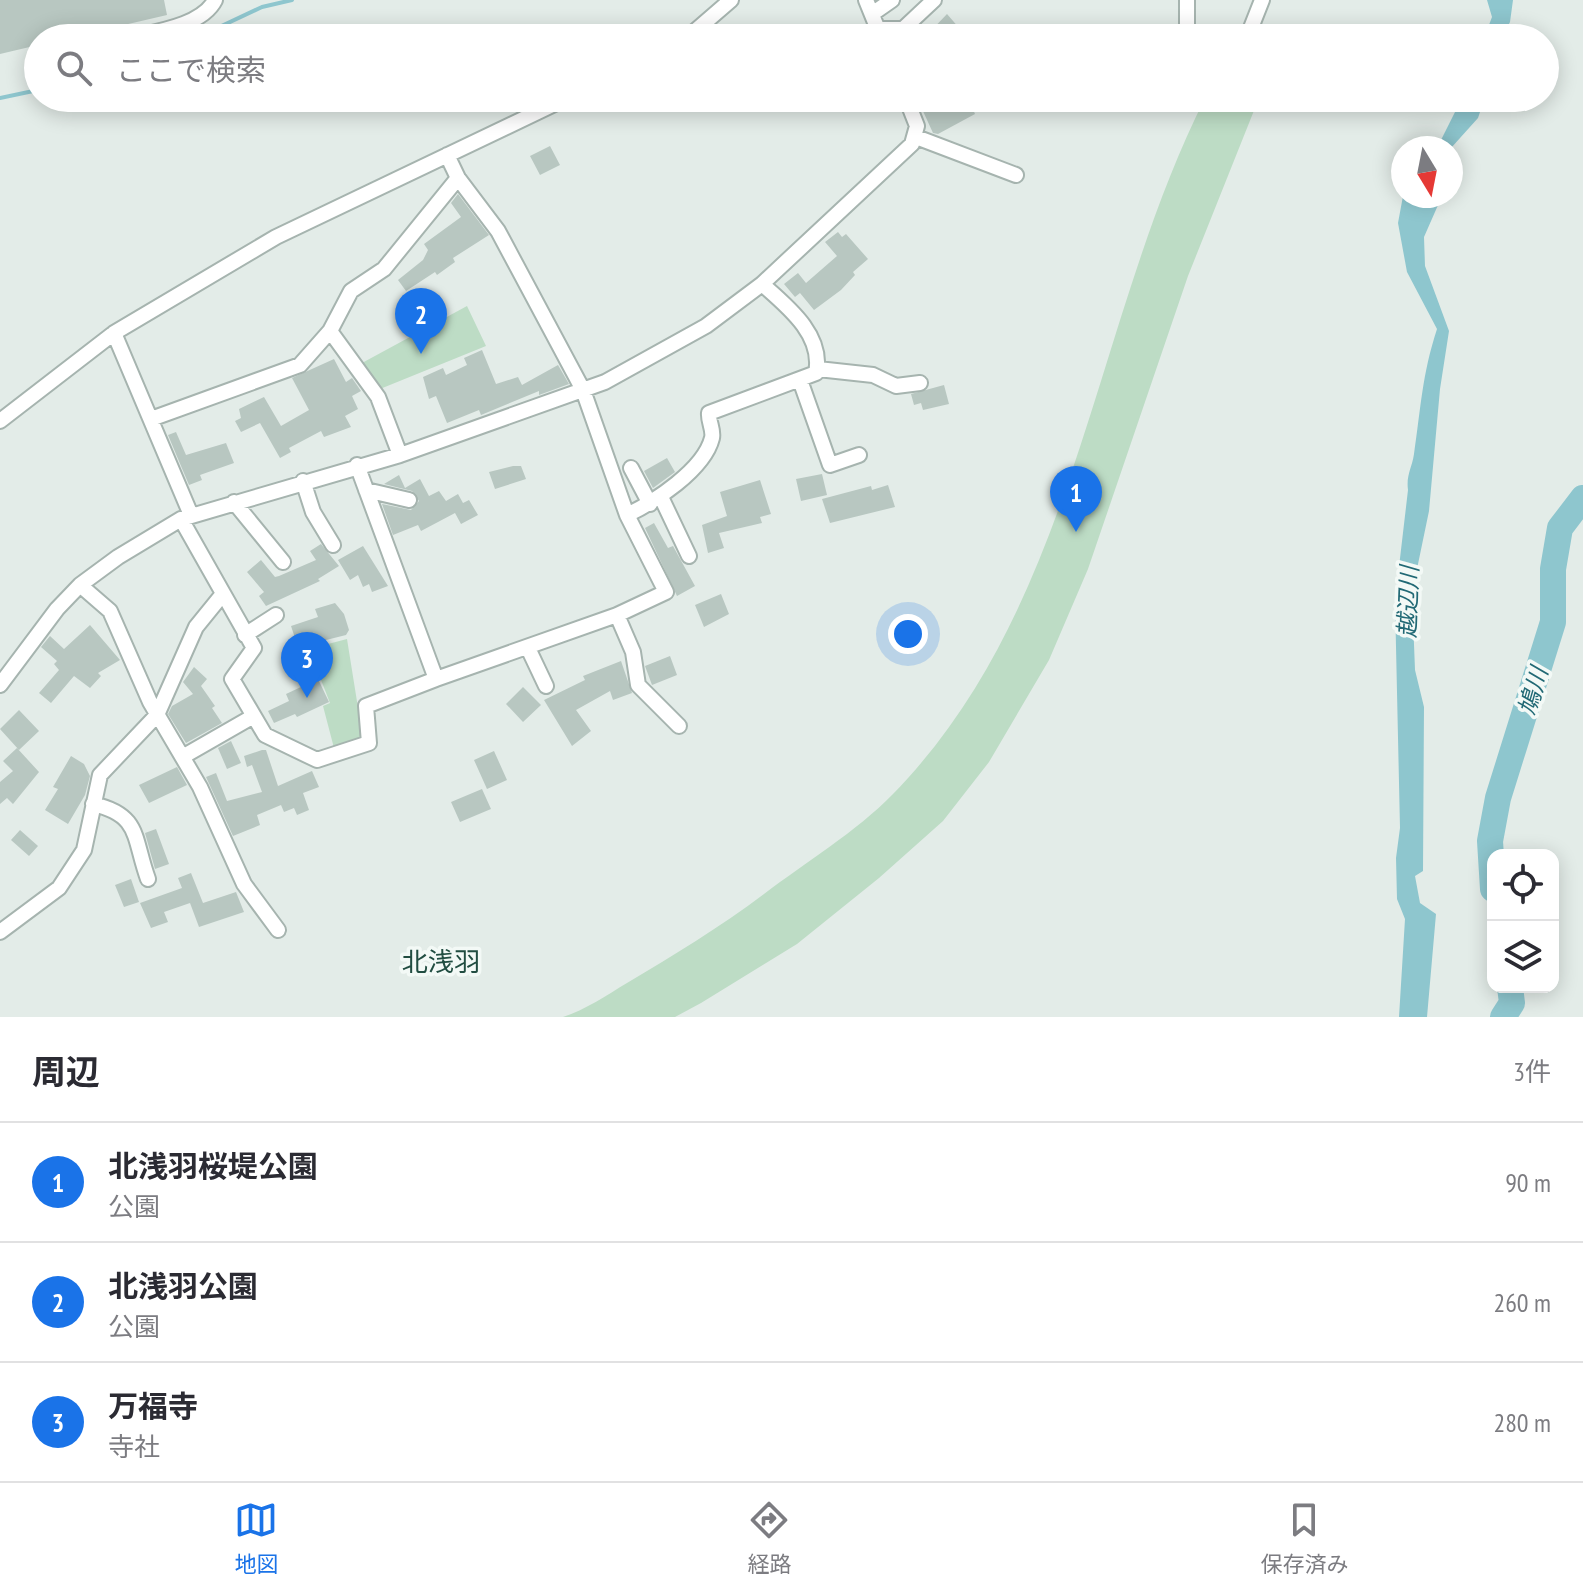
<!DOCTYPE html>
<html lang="ja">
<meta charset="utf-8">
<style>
:root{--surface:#fff;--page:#f7f7f7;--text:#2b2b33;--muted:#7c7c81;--line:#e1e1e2;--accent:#1a73e8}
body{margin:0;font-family:"PT Sans Narrow","Noto Sans JP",sans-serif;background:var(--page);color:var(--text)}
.controls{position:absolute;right:24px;bottom:24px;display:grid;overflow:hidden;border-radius:16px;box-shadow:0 4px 20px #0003}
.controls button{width:72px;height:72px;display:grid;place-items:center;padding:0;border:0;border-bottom:2px solid var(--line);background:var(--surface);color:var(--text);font:40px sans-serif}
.compass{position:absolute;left:1391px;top:136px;width:72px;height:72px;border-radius:50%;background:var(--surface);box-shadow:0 4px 20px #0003;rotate:170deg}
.you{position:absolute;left:908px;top:634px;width:28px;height:28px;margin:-20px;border:6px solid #fff;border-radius:50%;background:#1a73e8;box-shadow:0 0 0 12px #1a73e833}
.badge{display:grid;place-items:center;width:52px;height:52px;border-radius:50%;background:var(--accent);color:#fff;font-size:26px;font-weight:700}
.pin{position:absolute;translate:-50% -66px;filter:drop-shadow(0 2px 4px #0008)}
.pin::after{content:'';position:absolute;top:42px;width:28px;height:24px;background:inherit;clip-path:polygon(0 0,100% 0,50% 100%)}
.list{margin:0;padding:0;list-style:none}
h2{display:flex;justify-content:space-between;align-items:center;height:104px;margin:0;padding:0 32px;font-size:34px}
h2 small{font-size:26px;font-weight:400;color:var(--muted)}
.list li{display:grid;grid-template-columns:52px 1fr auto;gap:24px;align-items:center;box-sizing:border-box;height:120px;padding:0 32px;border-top:2px solid var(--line)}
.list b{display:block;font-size:30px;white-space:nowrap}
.list p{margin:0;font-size:26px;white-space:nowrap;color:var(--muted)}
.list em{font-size:26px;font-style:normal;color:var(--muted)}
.icon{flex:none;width:44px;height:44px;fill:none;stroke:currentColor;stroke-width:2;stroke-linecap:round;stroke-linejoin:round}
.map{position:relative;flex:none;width:1583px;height:1017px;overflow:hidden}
.search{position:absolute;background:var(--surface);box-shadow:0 4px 20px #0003;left:24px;right:24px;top:24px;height:88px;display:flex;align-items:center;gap:20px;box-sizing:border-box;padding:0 28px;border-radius:44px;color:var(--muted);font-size:30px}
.sheet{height:464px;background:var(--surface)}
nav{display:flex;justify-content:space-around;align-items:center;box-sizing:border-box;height:112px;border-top:2px solid var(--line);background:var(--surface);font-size:22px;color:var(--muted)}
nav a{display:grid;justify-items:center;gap:4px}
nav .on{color:var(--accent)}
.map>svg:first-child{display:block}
.green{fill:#bddcc5}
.water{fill:#8ec6ce}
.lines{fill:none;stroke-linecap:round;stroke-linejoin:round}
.stream{stroke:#8ec6ce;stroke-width:4}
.river{stroke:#8ec6ce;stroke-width:26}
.building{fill:#b8c7c1}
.minor-casing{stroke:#a6b4af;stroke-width:18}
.minor{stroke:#fff;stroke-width:14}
.labels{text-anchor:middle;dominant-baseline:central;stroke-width:7;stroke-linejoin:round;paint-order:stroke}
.water-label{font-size:24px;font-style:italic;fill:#216975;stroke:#f3f9f6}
.quarter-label{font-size:26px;fill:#214d41;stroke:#f3f9f6}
</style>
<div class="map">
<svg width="1583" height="1017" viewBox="0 0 1583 1017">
<rect width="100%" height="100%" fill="#e3ece8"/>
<path class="green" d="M1205,98h54l-71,178 -100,293 -39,91 -60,102 -46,59 -64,57 -82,66 -96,59 -26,14h-112c22,-7 44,-22 64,-34 47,-28 93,-56 137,-89 42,-32 92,-62 129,-100 185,-190 198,-468 312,-696z
M467,306l19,40 -106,43 -18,-26z
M347,639l16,100 -29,9 -11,-42 7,-3 -21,-54z"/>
<path class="water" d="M1487,0h26l-3,22 -8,16h-18l8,-21z
M1462,98h15l-3,8 9,-3 -5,15 -27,30h-14z
M1403,196h39l-18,41 1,29 24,65 -9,58 -11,122 -17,82 3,77 9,37 -1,164 -8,5 5,27 16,11 -9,103h-28l6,-98 -8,-20 -1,-41 4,-30 -5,-227 13,-111c-2,-15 4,-22 6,-36 7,-47 8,-79 23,-125l-30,-57 -9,-49z"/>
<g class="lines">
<path class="stream" d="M196,38l66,-31 30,-7
M0,98l38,-8"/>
<path class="river" d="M1493,889l-3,-48 8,-43 55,-176v-53l7,-41 23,-30
M1503,1017l9,-14 -2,-16"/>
</g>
<path class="building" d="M0,0h164l3,15 -99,23h-30v7l-38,9z
M947,14l13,15 -10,9h-26z
M917,98h51l7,16 -37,20 -5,-1z
M550,146l10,19 -20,10 -10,-19z
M458,194l31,41 -36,23 2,4 -18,13 -2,-3 -29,19 -8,-11 25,-20 5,-10 -4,-6 37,-27 -10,-14z
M838,232l4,5 4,-3 22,25 -15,13 2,3 -14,15 -27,20 -14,-17 -5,4 -11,-13 14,-11 8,10 31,-27 -12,-14z
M482,350l14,34 22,-7 4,8 36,-20 11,19 -30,11v-4l-58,24 -2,-5 -32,13 -11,-27 -7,3 -6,-22 20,-9 3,7 21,-10 -3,-7z
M334,359l12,23 6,-4 9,13 -9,5 6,13 -13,7 6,11 -27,10 -3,-6 -32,17 2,4 -11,6 -20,-35 -19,9 -6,-11 6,-3 -2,-9 25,-12 17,29 28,-16 -17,-32z
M944,385l5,19 -26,6 -2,-7 -7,2 -3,-11z
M176,432l10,23 40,-12 8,20 -34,12 2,5 -13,5 -21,-50z
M667,458l8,14 -22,16 -9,-17z
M513,466h8l5,13 -31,10 -6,-17z
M822,474l5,21 -26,6 -5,-22z
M399,475l6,13 15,-9 9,17 10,-5 7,10 12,-7 5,9 6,-3 9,15 -17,9 -6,-11 -34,18 -3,-6 -25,10 -11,-31 29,6 8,-9 -7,-10 -28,-7z
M760,480l11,34 -11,3 2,6 -43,10 5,15 -16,5 -6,-28 25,-9 -7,-24z
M888,485l7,22 -65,16 -8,-24 49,-13 1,4z
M654,523l14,25 5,-2 22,40 -18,10 -32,-68z
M321,544l18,22 -21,13 2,2 -54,25 -7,-10 5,-4 -17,-20 14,-12 14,17 4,-1 37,-16 -6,-9z
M363,546l25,40 -16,6 -3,-8 -6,3 -5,-12 -8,5 -12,-20z
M721,594l8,20 -25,13 -9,-22z
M335,603l9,11 5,16 -3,5 -48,12 -7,-21 27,-9 -3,-8z
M90,625l30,35 -22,13 3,3 -11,12 -16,-12 -23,27 -12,-10 20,-23 -5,-6 3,-3 -16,-14 9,-11 14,13z
M670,656l7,19 -25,10 -7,-19z
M621,661l11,32 -19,7 -3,-9 -34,19 15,21 -19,15 -28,-46 41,-20 -2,-4z
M194,667l13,12 -6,7 14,20 -3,2 10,15 -36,20 -18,-29 4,-8 21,-12 -10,-12z
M318,679l11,23 -32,15 -2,-3 -21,9 -6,-12 21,-10 -3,-7z
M523,687l18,18 -18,17 -17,-18z
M19,710l20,21 -20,19 -19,-21z
M231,741l10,22 -14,6 -9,-21z
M17,748l22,24 -26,32 -6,-6 -7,6v-22l13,-11 -10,-10z
M262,750h4l12,36 34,-15 7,16 -16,6 6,17 -12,5 -3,-7 -10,4 -3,-7 -24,10 3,10 -27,11 -27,-59 10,-4 11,28 35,-9 -10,-27 -5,2 -3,-11z
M494,751l13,29 -20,9 -13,-29z
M71,756l13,8 6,12 -5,19 -17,29 -23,-14 13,-21 -5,-2z
M177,767l10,18 -38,18 -10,-18z
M482,789l9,20 -31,13 -9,-20z
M156,829l13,35 -14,5 -10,-36z
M20,830l18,16 -9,10 -18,-16z
M191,873l12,30 33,-11 8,20 -45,15 -9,-24 -26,9 4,10 -17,6 -11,-25 42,-15 -4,-10z
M131,879l8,23 -15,5 -9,-22z"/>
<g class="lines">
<g class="minor-casing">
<path id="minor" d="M866,0l15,37
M872,14l20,-14
M878,29h25l31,-29
M129,38c25,-6 73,-12 86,-38
M687,38l44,-38
M1187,38v-38
M1247,38l15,-38
M916,137l100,38
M330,331l48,66 22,58
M114,333l77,182
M818,369l55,6 23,11 24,-3
M800,380l30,85 29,-10
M151,419l149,-54 30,-34 21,-40 33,-22 74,-91
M0,421l114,-88 162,-96 291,-139
M631,468l19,36
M303,481l10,31 20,33
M366,490l43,10
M661,497l28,59
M234,502l49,60
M627,515c27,-13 77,-45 85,-77 2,-8 -4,-17 -3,-25l107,-40c8,-38 -29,-67 -54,-89
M181,519l73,129 -22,31 33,56 52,25 52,-17 -3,-37 70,-27 -79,-214
M80,585l30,26 40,91 50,85 44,97 34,46
M617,615l16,37 5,33 41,41
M245,635l31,-20
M528,648l18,38
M436,679l181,-64 49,-23 -39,-77 -44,-125 -85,-159 -40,-53 -11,-23
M0,685l57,-76 23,-24 38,-28 63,-38 219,-64 205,-73 101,-56 56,-42 150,-140 5,-18 -11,-28
M184,756l68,-39
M93,804c48,11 40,34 55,75
M0,932l59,-44 25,-38 16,-75 57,-60 39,-88 26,-32"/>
</g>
<use href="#minor" class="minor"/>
</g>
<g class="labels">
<g class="water-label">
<text transform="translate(1408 602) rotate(-88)">越辺川</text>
<text transform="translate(1533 691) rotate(-74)">鳩川</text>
</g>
<g class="quarter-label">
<text x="441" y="961">北浅羽</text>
</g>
</g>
</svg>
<div class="controls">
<button><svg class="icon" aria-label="locate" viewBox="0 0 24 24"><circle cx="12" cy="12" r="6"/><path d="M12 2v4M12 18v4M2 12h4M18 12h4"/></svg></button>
<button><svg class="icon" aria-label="layers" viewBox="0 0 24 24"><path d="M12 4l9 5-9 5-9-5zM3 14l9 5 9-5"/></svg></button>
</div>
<svg class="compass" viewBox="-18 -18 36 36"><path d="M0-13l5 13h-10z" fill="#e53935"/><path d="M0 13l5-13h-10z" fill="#7c7c81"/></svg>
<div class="you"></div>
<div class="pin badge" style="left:1076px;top:532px">1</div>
<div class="pin badge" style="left:421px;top:354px">2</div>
<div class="pin badge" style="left:307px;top:698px">3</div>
<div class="search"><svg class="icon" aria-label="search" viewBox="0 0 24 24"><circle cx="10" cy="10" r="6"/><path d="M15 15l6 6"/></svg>ここで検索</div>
</div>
<section class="sheet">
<h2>周辺<small>3件</small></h2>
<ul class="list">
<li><span class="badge">1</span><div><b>北浅羽桜堤公園</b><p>公園</p></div><em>90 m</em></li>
<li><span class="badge">2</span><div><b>北浅羽公園</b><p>公園</p></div><em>260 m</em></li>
<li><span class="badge">3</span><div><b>万福寺</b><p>寺社</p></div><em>280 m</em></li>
</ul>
</section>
<nav>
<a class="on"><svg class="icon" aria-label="map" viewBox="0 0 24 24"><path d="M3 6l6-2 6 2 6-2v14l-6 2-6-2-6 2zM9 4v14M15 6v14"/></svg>地図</a>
<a><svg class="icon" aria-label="directions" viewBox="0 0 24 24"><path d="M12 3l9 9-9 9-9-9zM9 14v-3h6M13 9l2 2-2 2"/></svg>経路</a>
<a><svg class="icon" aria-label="saved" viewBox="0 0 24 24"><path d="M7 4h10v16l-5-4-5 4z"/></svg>保存済み</a>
</nav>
